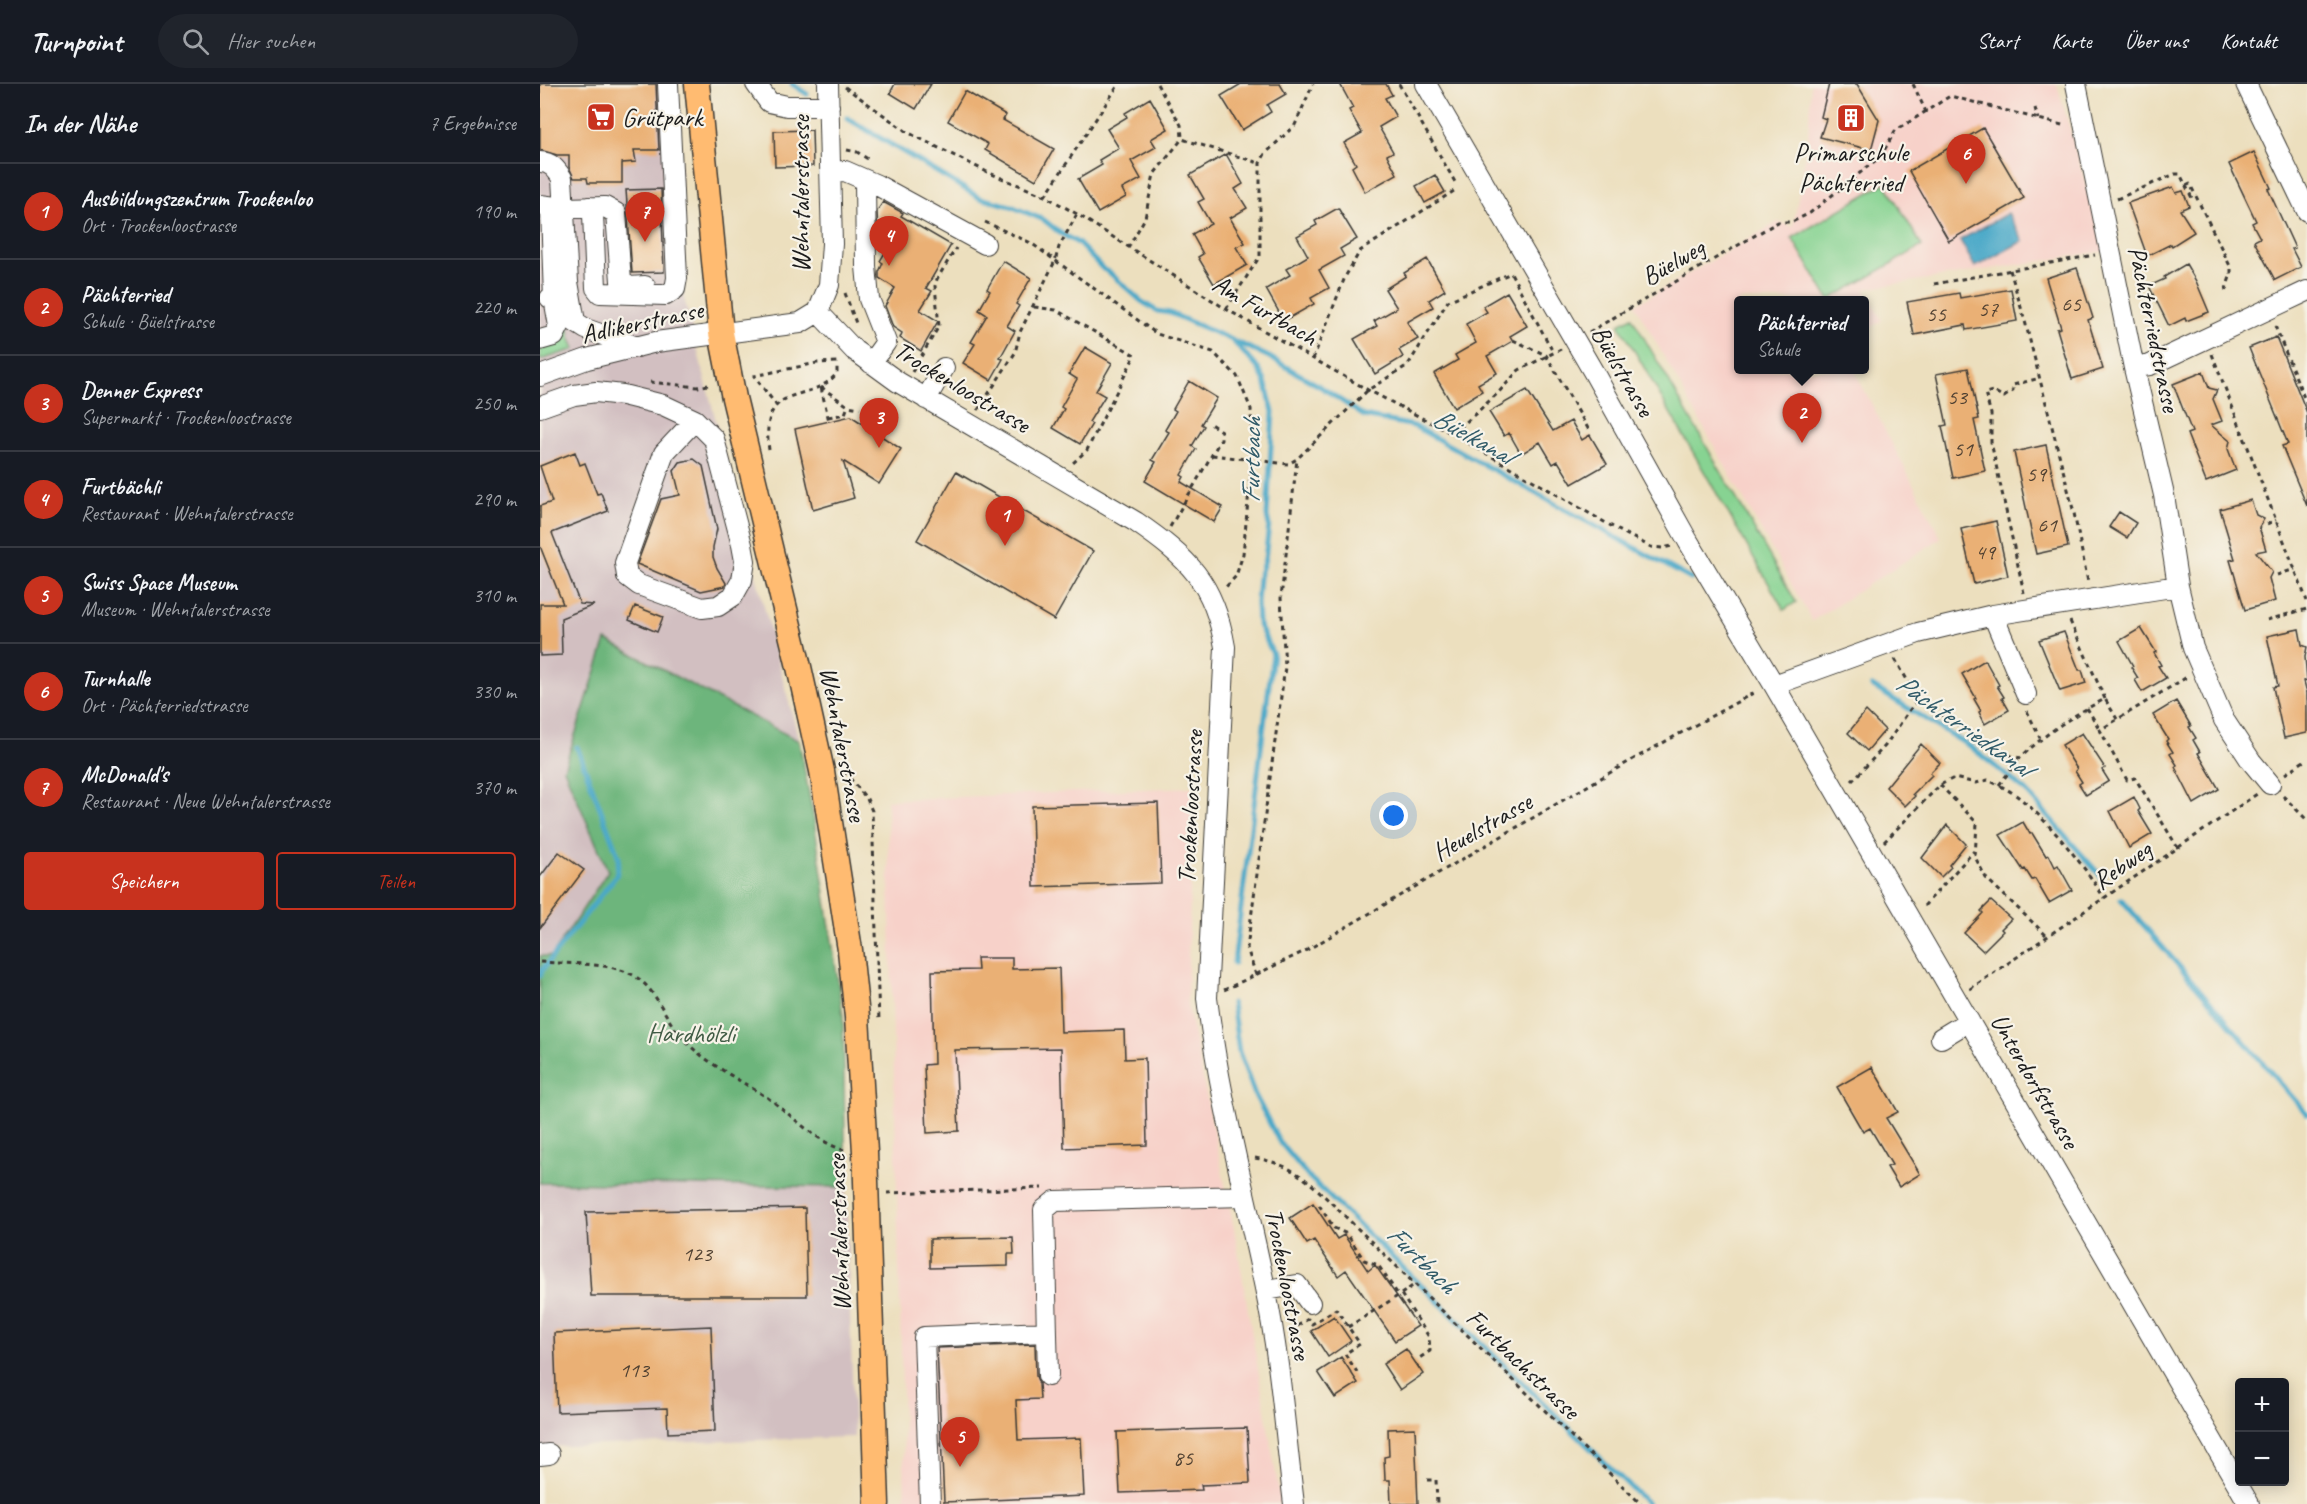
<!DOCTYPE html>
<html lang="de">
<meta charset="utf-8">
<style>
:root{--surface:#171b24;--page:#20242c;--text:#f1f3f6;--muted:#9ea1a6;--line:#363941;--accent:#c8321e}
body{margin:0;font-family:Caveat,sans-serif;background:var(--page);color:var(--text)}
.controls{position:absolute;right:18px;bottom:18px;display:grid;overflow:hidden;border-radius:6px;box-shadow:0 3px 15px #0003}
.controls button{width:54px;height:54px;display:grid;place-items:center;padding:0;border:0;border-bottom:2px solid var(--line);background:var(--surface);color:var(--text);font:30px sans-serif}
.you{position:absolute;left:854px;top:732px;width:21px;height:21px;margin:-15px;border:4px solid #fff;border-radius:50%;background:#1a73e8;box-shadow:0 0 0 9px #1a73e833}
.badge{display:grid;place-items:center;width:39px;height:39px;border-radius:50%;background:var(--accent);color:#fff;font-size:20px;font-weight:700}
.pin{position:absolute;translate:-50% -50px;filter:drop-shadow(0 2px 3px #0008)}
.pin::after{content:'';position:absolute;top:32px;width:21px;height:18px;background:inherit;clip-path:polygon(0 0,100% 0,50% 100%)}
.popup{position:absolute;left:1194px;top:212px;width:135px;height:78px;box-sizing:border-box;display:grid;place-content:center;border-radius:6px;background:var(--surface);filter:drop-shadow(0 2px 4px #0005);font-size:20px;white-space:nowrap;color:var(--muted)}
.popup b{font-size:22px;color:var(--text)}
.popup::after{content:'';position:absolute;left:50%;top:100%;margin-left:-12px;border:12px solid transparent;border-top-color:var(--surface)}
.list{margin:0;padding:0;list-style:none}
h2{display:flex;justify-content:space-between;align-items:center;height:78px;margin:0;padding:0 24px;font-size:26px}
h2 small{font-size:20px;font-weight:400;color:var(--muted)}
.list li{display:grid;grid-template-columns:39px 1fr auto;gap:18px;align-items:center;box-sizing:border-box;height:96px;padding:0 24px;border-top:2px solid var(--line)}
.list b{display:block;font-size:22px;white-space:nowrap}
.list p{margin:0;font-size:20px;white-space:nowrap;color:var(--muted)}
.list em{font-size:20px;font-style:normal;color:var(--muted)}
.actions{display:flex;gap:12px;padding:18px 24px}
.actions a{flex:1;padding:14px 0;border:2px solid var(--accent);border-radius:6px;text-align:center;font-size:21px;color:var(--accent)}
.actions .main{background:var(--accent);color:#fff}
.icon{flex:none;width:33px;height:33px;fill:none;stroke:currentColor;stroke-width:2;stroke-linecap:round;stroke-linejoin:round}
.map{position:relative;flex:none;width:1767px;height:1420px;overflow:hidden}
header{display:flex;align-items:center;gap:36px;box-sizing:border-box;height:84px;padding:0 30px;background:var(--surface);border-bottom:2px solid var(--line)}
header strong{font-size:28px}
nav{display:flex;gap:33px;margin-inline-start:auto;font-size:21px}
.search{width:420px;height:54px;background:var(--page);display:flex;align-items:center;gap:15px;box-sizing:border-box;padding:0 21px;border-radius:33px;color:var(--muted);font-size:22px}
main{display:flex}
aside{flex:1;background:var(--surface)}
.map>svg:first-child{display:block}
.built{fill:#f7d1c9}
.industrial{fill:#d2bfc1}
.green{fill:#87d392;stroke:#527857;stroke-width:1.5}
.forest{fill:#6db57c;stroke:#44684c;stroke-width:1.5}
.water{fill:#4aa8c8;stroke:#336272;stroke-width:1.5}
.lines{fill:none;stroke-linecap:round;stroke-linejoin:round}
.stream{stroke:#4aa8c8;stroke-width:5}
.building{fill:#eab074}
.minor-casing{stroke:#3b3934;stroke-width:22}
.major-casing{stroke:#3b3934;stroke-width:27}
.path{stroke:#3b3934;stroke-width:3;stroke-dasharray:4.5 4.5;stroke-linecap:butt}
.minor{stroke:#fff;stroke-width:20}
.major{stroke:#ffbb71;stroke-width:24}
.labels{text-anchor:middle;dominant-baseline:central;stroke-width:4.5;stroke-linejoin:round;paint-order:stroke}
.number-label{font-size:22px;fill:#504132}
.poi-label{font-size:26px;fill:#1c1c1c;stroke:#f7f3e8;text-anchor:start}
.street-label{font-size:26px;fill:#1c1c1c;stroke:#f7f3e8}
.park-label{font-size:26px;fill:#415c45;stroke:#f7f3e8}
.water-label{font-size:27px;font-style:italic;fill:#315b69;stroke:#f7f3e8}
</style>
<header>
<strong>Turnpoint</strong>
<div class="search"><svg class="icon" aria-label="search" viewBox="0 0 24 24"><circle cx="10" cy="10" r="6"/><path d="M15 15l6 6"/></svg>Hier suchen</div>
<nav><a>Start</a><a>Karte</a><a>Über uns</a><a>Kontakt</a></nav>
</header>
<main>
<aside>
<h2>In der Nähe<small>7 Ergebnisse</small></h2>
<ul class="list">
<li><span class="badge">1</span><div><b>Ausbildungszentrum Trockenloo</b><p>Ort · Trockenloostrasse</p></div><em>190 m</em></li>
<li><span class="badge">2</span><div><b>Pächterried</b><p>Schule · Büelstrasse</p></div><em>220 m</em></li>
<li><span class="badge">3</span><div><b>Denner Express</b><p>Supermarkt · Trockenloostrasse</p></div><em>250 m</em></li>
<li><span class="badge">4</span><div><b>Furtbächli</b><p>Restaurant · Wehntalerstrasse</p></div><em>290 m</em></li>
<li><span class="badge">5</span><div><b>Swiss Space Museum</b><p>Museum · Wehntalerstrasse</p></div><em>310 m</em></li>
<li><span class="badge">6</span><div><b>Turnhalle</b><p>Ort · Pächterriedstrasse</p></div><em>330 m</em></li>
<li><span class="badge">7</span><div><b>McDonald's</b><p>Restaurant · Neue Wehntalerstrasse</p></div><em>370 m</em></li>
</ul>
<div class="actions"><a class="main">Speichern</a><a>Teilen</a></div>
</aside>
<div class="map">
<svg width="1767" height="1420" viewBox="0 0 1767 1420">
<rect width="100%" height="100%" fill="#f7f3e8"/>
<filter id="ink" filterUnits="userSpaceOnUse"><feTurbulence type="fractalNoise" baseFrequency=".0167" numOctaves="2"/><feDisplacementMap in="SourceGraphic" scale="12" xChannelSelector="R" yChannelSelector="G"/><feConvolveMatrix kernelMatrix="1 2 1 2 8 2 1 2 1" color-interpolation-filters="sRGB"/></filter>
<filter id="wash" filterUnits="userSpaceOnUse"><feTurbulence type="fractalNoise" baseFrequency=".008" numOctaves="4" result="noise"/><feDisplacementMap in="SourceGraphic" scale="24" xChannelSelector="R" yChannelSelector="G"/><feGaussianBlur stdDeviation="1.35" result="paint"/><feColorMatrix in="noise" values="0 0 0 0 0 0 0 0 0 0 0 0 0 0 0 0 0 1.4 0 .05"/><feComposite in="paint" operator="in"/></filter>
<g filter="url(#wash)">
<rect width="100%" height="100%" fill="#ecdfbe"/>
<path class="built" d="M1271,0h246l48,167 -241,38 18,31 -17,12v-32h-126v70h115l87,168 -129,83 -177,-316 143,-83 15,5 15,-85z
M653,703l-6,215 47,226 47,276h-376l-18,-704z"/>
<path class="industrial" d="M0,0h138l6,214 115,443 -193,-101 -42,129 44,102 -56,85h-12z
M0,1097l306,6 8,250 -314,10z"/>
<path class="green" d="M1345,99l37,63 -93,54 -37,-62z
M1092,233l164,285 -12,8 -165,-286z
M28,239l2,14 5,12 -35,11v-9z"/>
<path class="forest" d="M66,556l193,101 15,79 29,195 3,172 -306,-4v-227h12l56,-85 -44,-102z"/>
<path class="water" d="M1468,129l15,28 -48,26 -15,-27z"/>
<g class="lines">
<path class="stream" d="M252,0l15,10
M307,34l133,80 31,8 33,14 16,13 18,10 24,25 9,6 30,27 16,10 13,2 62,27 26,28 7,13 8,31 -6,104 2,9 -4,34 -6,18 -2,26 1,20 15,31 -39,309
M697,258l32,15 52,30 43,29 50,10 277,153
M1332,602l99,61 55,44 78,89
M1581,815l186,215
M0,892l3,-7 73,-93 3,-18 -42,-111
M692,919l7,49 16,43 24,46 29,35 340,328"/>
</g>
<g id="blocks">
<path class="building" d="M0,0h116l3,66h-25l2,12 -14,1v20h-34l-1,-5h-13l-5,-11v-12h-12l-17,-5z
M355,0h36l-15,25 -26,-16z
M701,0h39l6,10 -19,11 4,7 -29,18 -21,-34z
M800,0h46l6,11 -7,3 11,19 -17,10 14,25 -6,3 10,19 -32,18 -13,-25 4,-3 -12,-21 18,-10 -13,-23 4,-2z
M1289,0h28l22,36 -8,30 -51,-13 6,-18 -5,-2z
M425,7l41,24 -3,5 51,29 -18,31 -51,-30 3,-6 -40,-23z
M610,14l18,31 -17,10 5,8 -25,14 10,18 -19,10 4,8 -28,16 -20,-34 24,-14 -3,-5 20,-12 -12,-19 20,-12 -2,-4z
M1443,44l41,70 -75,43 -40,-70z
M272,46l1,36 -38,1 -1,-36z
M1714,68l17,36 -3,1 27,59 -3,1 9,18 -26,13 -21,-39 6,-3 -8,-15 4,-2 -27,-57z
M686,70l17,30 -8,5 12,19 -17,10 15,25 -9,4 11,18 -33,19 -16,-27 5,-3 -11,-20 19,-10 -13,-22 6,-3 -14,-24z
M895,91l10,17 -20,11 -9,-17z
M1633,103l3,6 7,-2 6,15 -9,4 14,22 -22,14 -1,-2 -24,12 -19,-53z
M121,105l3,83 -32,1 -6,-83z
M343,118l20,11 -2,3 50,29 -25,43 6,3 -12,19 18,11 -17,30 -21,-13 2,-5 -9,-6 -8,-21 10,-18 -16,-10v-6l4,-9 -3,-2 6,-10 -6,-4 5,-9 -7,-4 -1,-23z
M798,124l19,31 -17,10 4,7 -25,14 10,18 -18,10 3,6 -30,17 -18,-32 24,-14 -4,-6 22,-13 -11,-20 20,-11 -2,-4z
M887,175l18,31 -16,10 4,7 -26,15 11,17 -19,11 4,7 -28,17 -21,-35 23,-13 -3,-5 23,-13 -12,-19 21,-13 -2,-3z
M463,177l28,17 -15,26 3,2 -12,20 8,5 -15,27 3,1 -12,21 -28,-17 12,-19 -4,-2 16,-27 -8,-5 11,-19 -3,-2z
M1646,180l10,17 13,31 -23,9 -1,-3 -16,8 -20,-40 16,-7 -1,-2z
M1537,184l16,50 -5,2 15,49 -31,10 -15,-50 4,-1 -15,-50z
M1471,205l6,32 -51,9 -1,-5 -51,10 -7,-33 52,-9 1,5z
M967,208l20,34 -17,10 3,5 -26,15 10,17 -19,11 4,7 -28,17 -20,-34 24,-14 -3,-5 21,-12 -10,-19 21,-12 -4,-6z
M1736,253l31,76v93l-25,-60 6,-2 -39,-96z
M545,263l27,16 -16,28 9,5 -16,26 3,2 -12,20 -27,-16 11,-19 -3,-2 16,-28 -8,-5z
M1428,284l11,51 -5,1 11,51 -32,7 -11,-52 5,-1 -11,-51z
M1663,288l6,16 8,2 -4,9 9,22 -11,4 19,16 -2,8 8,21 -30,12 -19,-48 5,-2 -19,-48z
M649,297l28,17 -16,26 3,2 -12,20 4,3 -15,26 3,2 -3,5 42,25 -9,15 -69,-41 11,-19 -4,-2 17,-28 -4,-2 11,-19 -3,-2z
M987,306l26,41 18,-10 11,19 8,-5 17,29 -35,20 -14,-23 -5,3 -13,-22 -19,12 -12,-21 -5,3 -15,-24z
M311,332l50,33 -22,35 -36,-23 11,37 -41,12 -18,-81z
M1506,361l22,102 -32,7 -22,-102z
M35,368l5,13 5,-2 12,31 4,-1 7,18 -56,22 28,71 14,1 -33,13 1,37 -22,1v-52h23l-23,-58v-40l12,-4 -12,-36z
M154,375l9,7 14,63 -4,18v10l4,11 9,15 -1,3 -24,5 -64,-27 24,-65 19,-4 -6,-24 6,-9z
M416,388l137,79 -39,69 -137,-80z
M1711,416l5,15 8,4 -5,8 7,23 -10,2 16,20 -3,6 6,23 -30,9 -15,-50 5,-1 -15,-50z
M1579,428l17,11 -9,15 -18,-11z
M1456,437l12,55 -34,8 -13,-55z
M95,522l28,11 -6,15 -28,-12z
M1601,544l15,24 -2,1 7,12 -3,1 8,12 -24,14 -7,-12 3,-2 -7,-11 2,-1 -14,-25z
M1759,545l3,16 5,2 -2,10 2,23 -3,1 3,12v40l-23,5 -11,-51 5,-1 -11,-50z
M1524,548l15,38h3l4,13 -26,8 -21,-51z
M1445,576l14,25 -2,1 7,11 -2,1 7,12 -24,14 -6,-12 2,-1 -7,-12 2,-1 -14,-24z
M1636,617l15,25 -2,1 7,11 -3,2 7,12 -2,1 21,36 -25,15 -19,-37 2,-2 -7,-11 3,-2 -7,-11 2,-2 -15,-24z
M1326,627l19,19 -18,21 -19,-18z
M1542,649l23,35 -3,2 7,11 -23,14 -7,-11 3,-2 -7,-11 2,-2 -15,-24z
M1381,660l19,19 -10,10 2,2 -19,19 2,2 -10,10 -19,-19z
M1594,713l6,12 -2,2 14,23 -23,14 -19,-37z
M618,719l3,80 -127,4 -2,-81z
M1483,738l7,12 2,-1 14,23 3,-1 6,12 3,-2 14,25 -23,13 -14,-24 -3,1 -7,-11 -2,1 -23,-35z
M1407,741l19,19 -17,21 2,2 -10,10 -19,-19z
M19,768l25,18 -44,58v-51z
M1451,817l20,18 -10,10 2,2 -20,20 -19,-18 19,-20 -2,-2z
M437,874h35v11l47,-1 2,64 63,-2 1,29 20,-1 2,87 -83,3 -3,-100 -106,2 4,81 -32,2 -3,-68 10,-1 -2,-93 46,-1z
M1332,983l26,45 -12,6 34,56 -21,13 -12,-20 5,-2 -22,-37 -7,4 -26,-45z
M773,1119l24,36 7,-4 24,36 7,-6 43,61 -23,15 -49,-71 -8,6 -24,-36 -7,4 -17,-26z
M265,1124l2,88h-216l-5,-84z
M473,1153l1,17h-6v12l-78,2v-29z
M794,1232l17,25 -23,16 -17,-26z
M171,1242l4,105 -47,2 -1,-25 -110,4 -3,-79z
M495,1260l1,32 3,8 1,15 -24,1 2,40 63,-2 3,58 -140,6 -7,-154z
M866,1265l17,25 -23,16 -17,-26z
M801,1273l17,26 -23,15 -17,-26z
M707,1344l3,55 -49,2 1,5 -82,3 -3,-61z
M875,1344l3,76h-27l-1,-24h-5l-1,-23 5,-1 -1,-27z"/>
</g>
</g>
<g filter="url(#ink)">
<use href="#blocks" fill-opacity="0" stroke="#3b3934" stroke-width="1.5"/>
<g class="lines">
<g class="minor-casing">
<path id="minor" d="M216,0l13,18 18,4h42
M886,0l168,289 94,168 86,144 475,819
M1536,0l58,284 30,127 14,91 15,62 31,72 27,41 19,23
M1706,0l61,127
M0,78c11,0 16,7 22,16l6,104 7,40 11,7 51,18
M291,88l14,-1 32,14 108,59
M325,96l1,86 3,33 17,43 -15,21
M0,121l24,3 41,-1 11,6 5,68 8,6 16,-1
M49,123l4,7 3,74 4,5 66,2 9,-6 2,-11 -9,-194
M11,125l3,89
M278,228l36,38 44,32 238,140c52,36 78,60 89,125l-18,351c12,98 38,194 58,290 15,70 20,144 29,216
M0,256l14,-4 5,-10 -5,-28h-4
M1594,284l16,-3 157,-74
M0,292l47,-17 69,-17 144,-19 18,-11 11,-27 3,-41 -4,-160
M386,315l18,-31
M0,323l34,-12 22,-3 27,3 40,10 32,15 19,19 28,106 3,16 -3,19 -9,16 -15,10 -16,2 -63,-23 -12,-9 -2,-13 39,-110 31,-33
M1453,531l33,79
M1234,601l144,-52 75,-18 185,-29
M1401,954l28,-17
M726,1206l31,-5 13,18
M508,1292l-4,-166 11,-9 189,-5
M0,1371l9,-1
M390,1420l-6,-167 122,-5"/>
</g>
<g class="major-casing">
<path id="major" d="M157,0l24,249 13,65 65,269 23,104 28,179 7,67 8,135 12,352"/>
</g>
<path class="path" d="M617,0l24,41 1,13
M859,0l56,98
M1373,0l13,28
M305,3l62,45 80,40 58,24 32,18 149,95 142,81 85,44 165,96 33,17 12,1 9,-2
M1495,24l3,11
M307,66l10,2 14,9
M1646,102l4,-2 41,84v6l-6,18
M505,112l74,-112
M1577,115l58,-25h5l12,24
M445,138l46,21 126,91 56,18 24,24 14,33 1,50 -9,95 -7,22 -12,13
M588,164l17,-30 9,-44 28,-35 77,24
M1470,186l15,51 49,192 14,69
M1394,200l161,-29
M305,209l12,33
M494,223l22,3 79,45 -48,95 -14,13
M686,225l34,-53v-93l5,-9 30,-29 18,-41
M1735,242l32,79
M1049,248l189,-110h14l18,-9 71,-57 14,-25 55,-35 116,30
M973,256l33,15 44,77
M1672,270l95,247
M773,275l32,-82 15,-26 97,-62
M372,288l27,-46 -4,-40 2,-7 19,-31
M110,298l48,5 10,-2
M281,303l27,19 12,2
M281,304l8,33
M237,322l-23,-30 63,-13 22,-1
M438,326l37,-57 5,-21 35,-71 4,-14 18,-33
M288,333l17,-3 3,-8
M913,350l44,-40 22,-24 42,-21
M229,366c-10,-72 43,-44 68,-77v-10
M672,371l76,9 9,-5 71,-69 40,-25 40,-64 63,-28 42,79
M1727,440l9,-4
M630,443l51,-88v-8l-12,-8
M1737,491l18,-6
M1484,509l-33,-151v-28l-6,-21 8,-2 11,6 9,-6v-6l27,-7
M1727,536l40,-11
M1530,537l35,78
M1355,575l25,43 87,53 13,3c26,-25 53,-43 85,-59l12,20
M1547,624l13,22
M1487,627l13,27
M304,687l23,28 5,12 7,211
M1745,690l22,-15
M1312,697l33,-35 33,-48
M1400,701l37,38 -2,34 11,21 62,59
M1459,701l21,-27
M1743,712l24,24
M1344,758l56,-57 14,-7 22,5 12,-3c10,5 20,9 29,16 28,21 69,71 87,102
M1638,764l-43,-70 -8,2 -27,-50 87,-53
M1384,822l50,-55
M0,878c26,2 67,0 91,12 27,14 33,46 54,67 24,24 55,39 83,57 24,17 48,44 76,52
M716,891l-9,-27 38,-281 -4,-69 16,-139
M1430,905l287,-195
M684,906l83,-40 323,-189 127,-70
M715,1074c28,5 39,12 61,30l325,316
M347,1109l155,-5
M779,1121l15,23 13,6 17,26 14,5 21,31
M861,1210l13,-9
M808,1243l53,-33 28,43 1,14 -12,8
M750,1247l18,-12 4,5 24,-15 24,35 -15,10 12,18
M887,1396h9l1,24"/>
<use href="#minor" class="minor"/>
<use href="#major" class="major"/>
</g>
</g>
<defs>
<g id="supermarket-square" transform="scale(1.5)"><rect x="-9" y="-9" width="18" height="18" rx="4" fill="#c8321e" stroke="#f7f3e8"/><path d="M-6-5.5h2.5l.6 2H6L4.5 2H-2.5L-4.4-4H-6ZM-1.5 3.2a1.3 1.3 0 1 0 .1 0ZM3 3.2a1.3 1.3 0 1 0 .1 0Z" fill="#fff"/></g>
<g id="building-square" transform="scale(1.5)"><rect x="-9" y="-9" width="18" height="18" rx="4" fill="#c8321e" stroke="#f7f3e8"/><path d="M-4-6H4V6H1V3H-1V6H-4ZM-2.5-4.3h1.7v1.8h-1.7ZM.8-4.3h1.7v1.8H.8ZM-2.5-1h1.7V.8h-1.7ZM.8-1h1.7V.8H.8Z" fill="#fff"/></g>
</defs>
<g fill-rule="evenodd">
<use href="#supermarket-square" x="61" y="33"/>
<use href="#building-square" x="1311" y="34"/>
</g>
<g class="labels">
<g class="number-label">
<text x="1531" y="220">65</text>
<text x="1448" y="225">57</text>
<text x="1396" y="230">55</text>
<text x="1417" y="313">53</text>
<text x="1423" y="365">51</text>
<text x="1496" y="390">59</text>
<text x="1507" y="441">61</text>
<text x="1445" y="468">49</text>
<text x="157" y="1170">123</text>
<text x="94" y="1286">113</text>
<text x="643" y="1374">85</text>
</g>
<g class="poi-label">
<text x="82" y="33">Grütpark</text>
<text x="1311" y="68" text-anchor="middle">Primarschule<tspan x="1311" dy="30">Pächterried</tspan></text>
</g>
<g class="street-label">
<text transform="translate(260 110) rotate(-90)">Wehntalerstrasse</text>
<text transform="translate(1133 178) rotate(-30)">Büelweg</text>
<text transform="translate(725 226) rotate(30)">Am Furtbach</text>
<text transform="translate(102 238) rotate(-12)">Adlikerstrasse</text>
<text transform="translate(1614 245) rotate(78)">Pächterriedstrasse</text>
<text transform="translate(1083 287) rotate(60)">Büelstrasse</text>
<text transform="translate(422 303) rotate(31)">Trockenloostrasse</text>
<text transform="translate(303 660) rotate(79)">Wehntalerstrasse</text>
<text transform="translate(650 723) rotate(-87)">Trockenloostrasse</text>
<text transform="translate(942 743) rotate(-30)">Heuelstrasse</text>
<text transform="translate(1582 781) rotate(-35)">Rebweg</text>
<text transform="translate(1495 997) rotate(60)">Unterdorfstrasse</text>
<text transform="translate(299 1149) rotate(-92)">Wehntalerstrasse</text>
<text transform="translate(748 1200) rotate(79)">Trockenloostrasse</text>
<text transform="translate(983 1280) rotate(44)">Furtbachstrasse</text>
</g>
<g class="park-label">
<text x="151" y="949">Hardhölzli</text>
</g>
<g class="water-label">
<text transform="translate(933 352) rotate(29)">Büelkanal</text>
<text transform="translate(711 376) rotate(-89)">Furtbach</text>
<text transform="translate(1424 641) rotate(35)">Pächterriedkanal</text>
<text transform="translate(882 1175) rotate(44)">Furtbach</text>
</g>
</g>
</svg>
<div class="controls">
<button>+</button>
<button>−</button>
</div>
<div class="you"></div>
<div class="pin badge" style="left:465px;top:462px">1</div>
<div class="pin badge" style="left:1262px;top:359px">2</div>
<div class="popup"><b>Pächterried</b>Schule</div>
<div class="pin badge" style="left:339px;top:364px">3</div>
<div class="pin badge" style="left:349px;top:182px">4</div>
<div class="pin badge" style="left:420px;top:1383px">5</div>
<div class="pin badge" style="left:1426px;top:100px">6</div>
<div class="pin badge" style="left:105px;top:158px">7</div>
</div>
</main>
